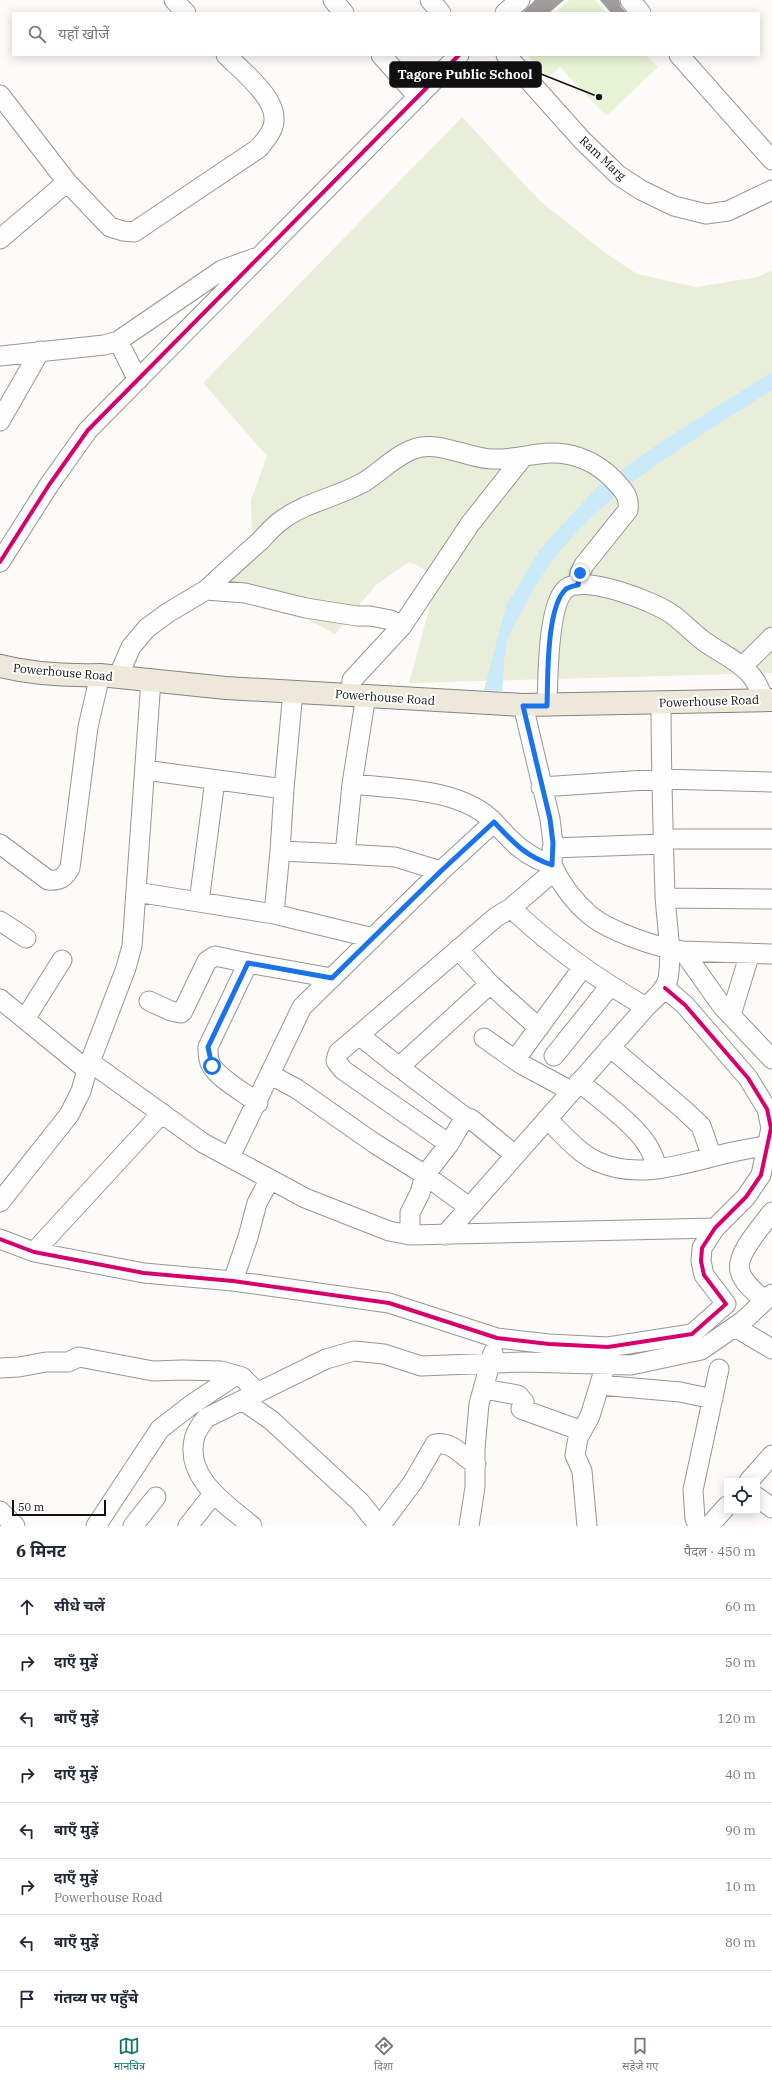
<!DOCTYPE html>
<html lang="hi">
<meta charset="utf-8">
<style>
:root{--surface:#fff;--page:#f6f6f7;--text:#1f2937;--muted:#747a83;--line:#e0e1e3;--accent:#0f766e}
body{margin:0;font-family:"IBM Plex Serif","Noto Sans Devanagari",serif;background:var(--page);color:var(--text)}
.controls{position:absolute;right:12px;bottom:12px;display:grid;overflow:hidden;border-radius:0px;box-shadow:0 2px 10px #0003}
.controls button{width:36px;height:36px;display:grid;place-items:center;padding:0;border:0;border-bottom:1px solid var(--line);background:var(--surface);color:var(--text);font:20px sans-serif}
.scale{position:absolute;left:12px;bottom:10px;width:94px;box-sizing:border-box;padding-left:4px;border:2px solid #101010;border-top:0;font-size:11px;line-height:14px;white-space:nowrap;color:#101010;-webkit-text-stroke:3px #fff;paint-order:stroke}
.stop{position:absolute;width:12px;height:12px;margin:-9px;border:3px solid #1a73e8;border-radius:50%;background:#fff}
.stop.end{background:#1a73e8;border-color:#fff;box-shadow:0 1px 4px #0008}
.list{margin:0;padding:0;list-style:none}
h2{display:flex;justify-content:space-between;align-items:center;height:52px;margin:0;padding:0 16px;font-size:17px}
h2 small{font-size:13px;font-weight:400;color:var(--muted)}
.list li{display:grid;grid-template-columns:26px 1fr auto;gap:12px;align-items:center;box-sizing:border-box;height:56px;padding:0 16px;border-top:1px solid var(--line)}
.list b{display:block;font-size:15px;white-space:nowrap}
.list p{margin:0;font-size:13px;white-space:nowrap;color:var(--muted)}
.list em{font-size:13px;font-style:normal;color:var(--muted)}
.icon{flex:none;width:22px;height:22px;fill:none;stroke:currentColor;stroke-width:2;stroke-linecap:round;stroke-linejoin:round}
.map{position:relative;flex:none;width:772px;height:1526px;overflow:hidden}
.search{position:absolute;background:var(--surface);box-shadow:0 2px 10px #0003;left:12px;right:12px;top:12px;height:44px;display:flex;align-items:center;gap:10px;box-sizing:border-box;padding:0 14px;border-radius:0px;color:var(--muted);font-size:15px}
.sheet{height:500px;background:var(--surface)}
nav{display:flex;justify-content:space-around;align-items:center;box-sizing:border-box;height:56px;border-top:1px solid var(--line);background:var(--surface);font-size:11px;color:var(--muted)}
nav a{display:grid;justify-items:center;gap:2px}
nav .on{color:var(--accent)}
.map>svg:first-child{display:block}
.green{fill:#e8f3d5}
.cemetery{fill:#e9eeda}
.water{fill:#caeaf9}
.building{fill:#a09e9c}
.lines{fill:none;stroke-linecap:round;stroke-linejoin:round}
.minor-casing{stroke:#969694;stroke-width:21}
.major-casing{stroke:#848381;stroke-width:24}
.minor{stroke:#fffefe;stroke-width:19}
.major{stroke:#eee8da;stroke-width:22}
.cycleway-casing{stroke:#fff;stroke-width:6}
.cycleway{stroke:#d6006c;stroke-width:4}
.route{stroke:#1a73e8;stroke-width:5}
.labels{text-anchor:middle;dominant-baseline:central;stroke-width:4;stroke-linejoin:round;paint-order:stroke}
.street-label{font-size:12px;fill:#101010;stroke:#fff}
.leader{fill:none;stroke:#101010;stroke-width:1.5}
.callout-dot{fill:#101010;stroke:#fff;stroke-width:1.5}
.callout{fill:#101010;stroke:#101010;stroke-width:1.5}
.callout-label{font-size:13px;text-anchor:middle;font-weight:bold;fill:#fff}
</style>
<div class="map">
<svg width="772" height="1526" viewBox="0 0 772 1526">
<rect width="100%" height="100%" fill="#fcfbf7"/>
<path class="green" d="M569,0h26l12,13h-52z
M527,55h119l12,12 -52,49 -46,-49 -12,11z"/>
<path class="cemetery" d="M462,117l78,84 64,51 33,22 59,13 62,-10 14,-7v403l-363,10 29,-107 -29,-14 -33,23 -41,49 -50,-26 -87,-14 54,-60 -1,-34 16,-44 -64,-73z"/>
<path class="water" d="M772,372v18c-92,60 -197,114 -248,217 -5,11 -14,23 -17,35 -4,16 -3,33 -5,49l-18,-1 22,-84 35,-58 56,-61 67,-47z"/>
<path class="building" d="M535,0h29l-15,13h-27z
M600,0h19l2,7 6,6h-16z"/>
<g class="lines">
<g class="minor-casing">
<path id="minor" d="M174,0l12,13
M333,0l11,13
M430,0l11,13
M630,0l11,13
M505,13l15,-13
M381,55l37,42
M506,55l76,85 36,35 23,15 33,16 32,8 22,-3 44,-21
M679,55l93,105
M0,95l67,87 43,45 13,4 11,1 125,-84c7,-9 16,-18 15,-30 0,-22 -33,-48 -48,-63
M0,239l67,-57
M118,341l20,39
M0,356l104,-11 14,-4 104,-71 33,-12
M0,421l40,-70
M0,562l49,-77 39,-55 371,-375
M206,590c18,-17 36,-33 54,-49 7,-7 14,-16 22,-21 24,-18 56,-23 82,-38 16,-10 32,-27 50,-33 24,-9 53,9 77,10 17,1 32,-3 48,-5 28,-4 54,5 74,25 9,10 17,16 15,31l-44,55 -4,8 -2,12
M402,626l68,-102 53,-67
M742,667l30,-30
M118,677l13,-30 16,-19 22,-16 37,-22 39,3 61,15 51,8h13l21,4 11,6 -50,54 -1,15
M547,706c1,-24 0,-104 20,-118 19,-13 89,14 106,27 11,8 21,19 32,27 14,10 30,17 42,29 9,8 13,19 17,29
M145,770l139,19 -4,62 65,3
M352,784c45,5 109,4 142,38l-53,49
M541,787l120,-8 111,3
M284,789l9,-98
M494,822c19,21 31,34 58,43l1,-22 -3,-24 -27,-114
M663,839h109
M0,844l48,36c12,1 16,-2 22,-12l18,-141 12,-52
M552,848l111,-4
M280,851l-6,63 99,24
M552,865c9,19 22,37 39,51 20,16 67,32 92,35l89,3
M136,892l138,22
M665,898l107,1
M199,902l16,-122
M511,908l43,-37
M0,921l26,17
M458,949l32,35 49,44
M683,951l39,55 50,53
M0,999l87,71
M149,1001l22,10 10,2 2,-2 24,-50 8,-5 33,7
M731,1015l19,-62
M25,1019l37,-59
M359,1035l40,32
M484,1038l37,26 50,27
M610,1047l73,62 18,17 11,31
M554,1056l56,-70
M515,1060l68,-93
M90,1062l113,81 102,55 84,33 21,4 305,-7
M271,1075l26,14 77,54 48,30 47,34
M579,1082c20,16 59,45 70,66 4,7 6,14 9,21
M258,1103c-13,-10 -39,-24 -47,-38 -3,-5 -3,-12 -3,-18l40,-84 84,15
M465,1117l-66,-50 91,-83
M547,1119c15,14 30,33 49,42 43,20 89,2 132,-8 13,-3 26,-5 39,-8
M449,1144l-106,-74 -7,-9 2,-8 158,-136 15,-9c41,39 86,71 135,99
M230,1157l72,-150 139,-136 -46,-14 -50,-3 7,-70 14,-89
M0,1202l69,-87 12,-24 6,-21 39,-102 6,-22 2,-27 17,-239
M410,1235v-22l10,-20 5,-18 24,-31 16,-27 6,2 44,36
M445,1235l201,-228c8,-8 19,-16 22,-28 5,-28 -2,-57 -3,-85 -2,-64 -4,-128 -4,-191
M0,1239l34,13 110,21 89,8 156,22 108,35 52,6 59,3 84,-13 34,-30 -22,-29 -3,-14 1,-13 13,-20 31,-31 15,-22 10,-47 -4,-19 -19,-31 -63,-73 -20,-17
M34,1252l128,-139
M233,1281l15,-44 9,-34 13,-24
M764,1300c-9,-8 -21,-17 -24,-29 -5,-17 23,-46 32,-59
M735,1327l37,22
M0,1368l19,-1 27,-5h22l11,-5 74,14 29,-1 39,1 21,6 15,15
M600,1385l80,7 33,7
M484,1389l34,6 6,7 -3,7 61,22
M242,1400l29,20 89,82 19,24
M749,1481l23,-26
M757,1497l15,11
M0,1511l15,15
M96,1526l64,-97 31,-24 45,-30
M133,1526l23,-29
M188,1526l26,-33
M252,1526c-26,-22 -69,-49 -57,-90 2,-6 7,-13 11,-18l120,-59 28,-8 30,3 37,12 102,-4 108,3 70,-15 42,-29 29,-27
M380,1526l33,-44 22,-38c18,-3 26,12 41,20
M469,1526l6,-39v-38l4,-45 14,-51
M587,1526l-5,-55 -7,-16 3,-17 12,-22 16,-52
M699,1526l-4,-7 -2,-29 26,-121
M709,1526l18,-20"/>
</g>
<g class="major-casing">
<path id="major" d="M0,666c32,8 67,10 100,9l126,13 297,17 249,-5"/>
</g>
<use href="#minor" class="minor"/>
<use href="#major" class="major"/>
<g class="cycleway-casing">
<path id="cycleway" d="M0,562l49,-77 39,-55 371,-375
M0,1239l34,13 110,21 89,8 156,22 108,35 52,6 59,3 84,-13 34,-30 -22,-29 -3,-14 1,-13 13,-20 31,-31 15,-22 10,-47 -4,-19 -19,-31 -63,-73 -20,-17"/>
</g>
<use href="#cycleway" class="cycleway"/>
</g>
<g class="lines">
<path class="route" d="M212,1066l-4,-19 40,-84 84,15 109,-107 53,-49c19,20 31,34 58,43l1,-22 -3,-24 -27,-113h24c1,-27 -1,-99 19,-117 3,-2 8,-3 12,-4l2,-12"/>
</g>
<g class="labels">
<g class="street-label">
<text transform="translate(603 158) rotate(43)">Ram Marg</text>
<text transform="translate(63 672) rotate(5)">Powerhouse Road</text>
<text transform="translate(385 697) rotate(4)">Powerhouse Road</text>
<text transform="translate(709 701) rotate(-2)">Powerhouse Road</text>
</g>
</g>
<path class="leader" d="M599 97L541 74"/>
<circle class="callout-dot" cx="599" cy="97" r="4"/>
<rect class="callout" x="390" y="62" width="151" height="25" rx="4"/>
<g class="callout-label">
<text x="465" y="79">Tagore Public School</text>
</g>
</svg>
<div class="controls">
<button><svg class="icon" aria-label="locate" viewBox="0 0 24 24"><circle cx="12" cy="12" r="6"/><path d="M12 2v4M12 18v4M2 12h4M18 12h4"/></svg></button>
</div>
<div class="scale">50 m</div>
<div class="stop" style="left:212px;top:1066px"></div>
<div class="stop end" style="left:580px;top:573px"></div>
<div class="search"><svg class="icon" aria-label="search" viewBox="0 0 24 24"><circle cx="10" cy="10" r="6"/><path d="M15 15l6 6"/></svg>यहाँ खोजें</div>
</div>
<section class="sheet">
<h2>6 मिनट<small>पैदल · 450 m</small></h2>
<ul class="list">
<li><svg class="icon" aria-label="ahead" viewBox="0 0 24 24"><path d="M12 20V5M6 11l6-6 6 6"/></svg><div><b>सीधे चलें</b></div><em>60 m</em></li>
<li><svg class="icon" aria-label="right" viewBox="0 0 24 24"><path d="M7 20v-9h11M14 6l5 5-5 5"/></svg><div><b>दाएँ मुड़ें</b></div><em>50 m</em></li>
<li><svg class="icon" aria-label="left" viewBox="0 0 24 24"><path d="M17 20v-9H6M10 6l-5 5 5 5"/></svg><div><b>बाएँ मुड़ें</b></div><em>120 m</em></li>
<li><svg class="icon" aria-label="right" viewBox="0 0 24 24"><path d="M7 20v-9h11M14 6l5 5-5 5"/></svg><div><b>दाएँ मुड़ें</b></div><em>40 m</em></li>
<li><svg class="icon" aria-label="left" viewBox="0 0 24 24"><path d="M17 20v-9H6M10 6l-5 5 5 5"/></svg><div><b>बाएँ मुड़ें</b></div><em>90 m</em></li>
<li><svg class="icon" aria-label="right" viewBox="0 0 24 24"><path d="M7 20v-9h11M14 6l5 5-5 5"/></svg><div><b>दाएँ मुड़ें</b><p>Powerhouse Road</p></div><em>10 m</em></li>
<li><svg class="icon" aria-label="left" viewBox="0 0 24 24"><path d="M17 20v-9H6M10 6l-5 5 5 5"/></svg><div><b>बाएँ मुड़ें</b></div><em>80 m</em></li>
<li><svg class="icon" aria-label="arrive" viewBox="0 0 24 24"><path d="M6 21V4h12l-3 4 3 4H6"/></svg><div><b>गंतव्य पर पहुँचे</b></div></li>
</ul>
</section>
<nav>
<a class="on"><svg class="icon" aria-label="map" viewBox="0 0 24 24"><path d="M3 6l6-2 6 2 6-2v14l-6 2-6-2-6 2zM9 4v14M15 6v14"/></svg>मानचित्र</a>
<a><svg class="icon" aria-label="directions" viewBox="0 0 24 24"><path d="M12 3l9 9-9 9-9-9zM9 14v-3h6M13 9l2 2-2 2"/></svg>दिशा</a>
<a><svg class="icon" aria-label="saved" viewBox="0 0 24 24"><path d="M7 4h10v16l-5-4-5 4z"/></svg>सहेजे गए</a>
</nav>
